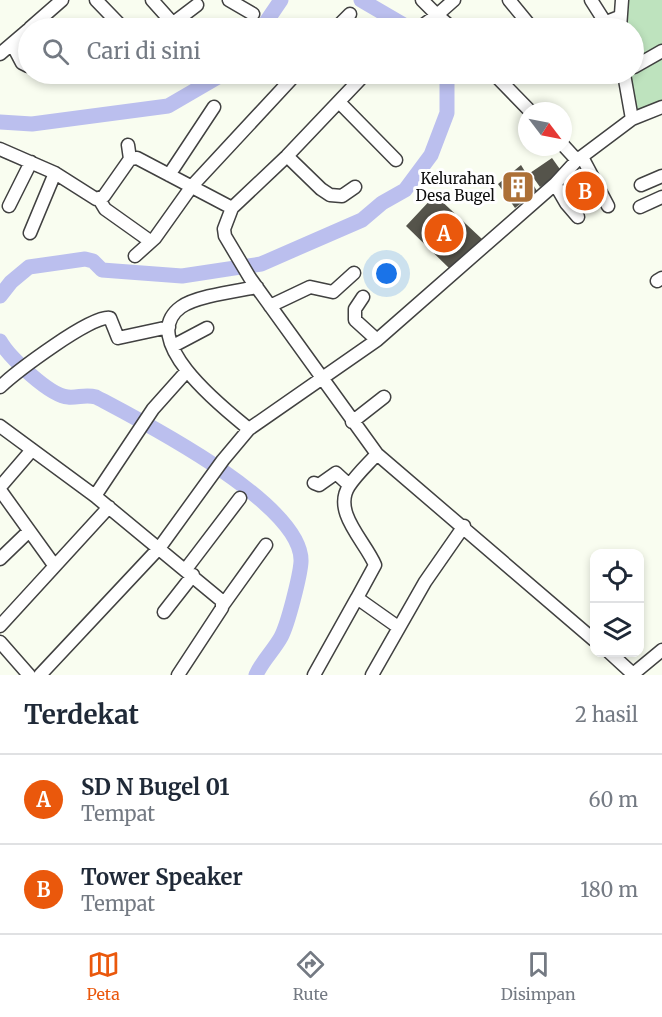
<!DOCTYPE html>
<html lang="id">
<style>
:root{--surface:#fff;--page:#f2f2f3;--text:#1f2937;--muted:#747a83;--line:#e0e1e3;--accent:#ea580c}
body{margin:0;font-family:Merriweather,serif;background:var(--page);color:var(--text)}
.controls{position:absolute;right:18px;bottom:18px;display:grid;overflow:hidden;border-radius:12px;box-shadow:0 3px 9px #0003}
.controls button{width:54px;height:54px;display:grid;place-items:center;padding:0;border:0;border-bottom:2px solid var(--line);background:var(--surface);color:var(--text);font:30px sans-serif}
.compass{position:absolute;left:518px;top:102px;width:54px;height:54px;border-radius:50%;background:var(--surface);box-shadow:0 3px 9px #0003;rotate:122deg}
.you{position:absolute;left:387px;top:274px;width:21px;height:21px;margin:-15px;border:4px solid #fff;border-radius:50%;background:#1a73e8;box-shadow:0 0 0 9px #1a73e833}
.badge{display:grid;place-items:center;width:39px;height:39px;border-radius:50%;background:var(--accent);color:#fff;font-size:20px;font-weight:700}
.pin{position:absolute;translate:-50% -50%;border:3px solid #fff;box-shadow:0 2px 6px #0006}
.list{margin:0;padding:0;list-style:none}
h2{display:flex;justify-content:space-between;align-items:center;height:78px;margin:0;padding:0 24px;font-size:26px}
h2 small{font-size:20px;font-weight:400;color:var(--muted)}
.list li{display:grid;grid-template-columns:39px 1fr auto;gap:18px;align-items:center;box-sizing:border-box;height:90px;padding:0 24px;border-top:2px solid var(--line)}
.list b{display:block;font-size:22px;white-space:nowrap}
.list p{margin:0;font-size:20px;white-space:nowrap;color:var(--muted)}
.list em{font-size:20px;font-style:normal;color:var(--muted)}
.icon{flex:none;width:33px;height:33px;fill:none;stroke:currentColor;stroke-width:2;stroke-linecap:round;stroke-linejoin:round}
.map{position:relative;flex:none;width:662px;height:675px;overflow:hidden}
.search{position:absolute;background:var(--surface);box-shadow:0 3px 9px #0003;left:18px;right:18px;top:18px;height:66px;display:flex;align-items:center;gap:15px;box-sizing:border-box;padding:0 21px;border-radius:33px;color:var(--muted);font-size:22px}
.sheet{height:258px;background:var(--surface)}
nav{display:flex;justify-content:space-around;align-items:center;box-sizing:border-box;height:84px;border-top:2px solid var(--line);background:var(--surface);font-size:16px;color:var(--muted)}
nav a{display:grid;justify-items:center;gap:3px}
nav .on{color:var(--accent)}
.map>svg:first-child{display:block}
.green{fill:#bee3be}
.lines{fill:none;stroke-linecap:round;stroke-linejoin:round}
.river{stroke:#bbbfee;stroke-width:15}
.building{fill:#55544b}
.minor-casing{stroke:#414141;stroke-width:15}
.minor{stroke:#fff;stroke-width:12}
.labels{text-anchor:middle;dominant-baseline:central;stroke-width:6;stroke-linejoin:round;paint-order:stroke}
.poi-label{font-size:15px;fill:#0e0e0e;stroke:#fff;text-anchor:end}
</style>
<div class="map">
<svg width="662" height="675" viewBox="0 0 662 675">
<rect width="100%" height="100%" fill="#f9fdf0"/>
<path class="green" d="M627,0h35v102l-28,10 -5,-38h5v-46h-9z"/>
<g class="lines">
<path class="river" d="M361,0l48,28
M262,28l19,-28
M0,122l32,2 136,-18 55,-32
M0,296l11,-14 18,-15 56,-8 8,2 9,9 80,6 79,-12 101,-44 20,-17 23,-13 26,-35 16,-42v-39
M0,341c9,16 50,55 68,56 10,1 17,-3 28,0 45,24 208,107 205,165 -1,14 -13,62 -20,75 -7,13 -19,24 -25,38"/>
</g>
<path class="building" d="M552,158l10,14 -22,15 -10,-14z
M521,165l16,26 -22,17 -17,-24z
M588,174l13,22 -20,11 -12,-22z
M435,195l47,44 -32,30 -44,-43z"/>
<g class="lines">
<g class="minor-casing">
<path id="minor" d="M96,0l27,28
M152,0l25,28
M229,0l24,14
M422,0l15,15 17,-15
M509,0l23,28
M591,0l14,22
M172,24l25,-19
M30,28l32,-28
M336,28l14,-14
M419,28l18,-13 15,13
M591,28l28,-11
M620,28l2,-28
M12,44l10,19 6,3
M0,54l28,-24
M634,67l28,-16
M494,74l36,37
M624,74l8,45
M339,102l57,58
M128,145l2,14
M563,145l11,12 6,1 52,-39 30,-12
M0,149l55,24 41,26 8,-3 26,-37 7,-1 95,50 55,-52 78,-82
M287,156l34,33 9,6 12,1 13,-9
M582,157l26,49
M169,175l45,-68
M555,184l11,19 12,14
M641,185l21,-9
M99,199l6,10 45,32
M9,206l22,-44
M640,207l22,-10
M232,208l-8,21 1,7 25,42 127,176 217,186
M30,233l25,-60
M135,256l20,-18 37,-52 104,-112
M657,281l5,-3
M363,297l-8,12v11l22,20
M270,306l40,-19 23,5 21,-19
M173,346l34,-18
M0,387c15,-14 92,-73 110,-69l8,20 51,-11
M352,422l32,-25
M0,426l95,70 127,105v7l-44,67
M249,429c-22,-18 -114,-89 -68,-122 15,-11 56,-16 76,-20
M377,454c-9,10 -20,20 -28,32 -17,26 16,55 26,79l-18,33 41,29
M314,483l5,2 17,-12 13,12
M0,487l31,-36
M0,490l54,75
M95,496l58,-87 33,-37
M0,559l28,-27
M186,569l54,-71
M223,605l43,-60
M164,612l29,-37
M0,626l109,-119
M0,642l29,33
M609,652l25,23
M633,674l29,-24
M40,675l120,-128 63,-87 26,-31 128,-89 178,-156 23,-25
M314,675l43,-77
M372,675l53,-93 39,-56"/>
</g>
<use href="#minor" class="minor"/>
</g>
<defs>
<g id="building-square" transform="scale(1.725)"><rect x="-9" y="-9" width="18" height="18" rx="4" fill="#ac7037" stroke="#fff"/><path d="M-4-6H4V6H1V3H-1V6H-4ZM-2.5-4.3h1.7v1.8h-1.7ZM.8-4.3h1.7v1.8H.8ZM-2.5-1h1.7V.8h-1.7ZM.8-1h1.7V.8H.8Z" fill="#fff"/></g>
</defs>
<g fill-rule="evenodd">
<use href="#building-square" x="518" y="187"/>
</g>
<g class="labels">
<g class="poi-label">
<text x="495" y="178">Kelurahan<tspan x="495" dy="17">Desa Bugel</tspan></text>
</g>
</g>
</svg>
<div class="controls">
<button><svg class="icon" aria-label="locate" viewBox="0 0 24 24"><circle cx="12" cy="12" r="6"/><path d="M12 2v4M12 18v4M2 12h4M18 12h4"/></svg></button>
<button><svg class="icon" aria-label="layers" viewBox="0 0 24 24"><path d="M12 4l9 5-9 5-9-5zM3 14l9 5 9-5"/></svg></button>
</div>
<svg class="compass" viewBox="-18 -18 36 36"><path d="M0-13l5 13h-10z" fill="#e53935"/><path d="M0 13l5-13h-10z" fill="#747a83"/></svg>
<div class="you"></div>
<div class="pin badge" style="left:444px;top:233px">A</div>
<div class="pin badge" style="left:585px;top:191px">B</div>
<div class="search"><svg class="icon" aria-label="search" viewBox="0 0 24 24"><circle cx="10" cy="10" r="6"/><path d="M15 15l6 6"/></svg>Cari di sini</div>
</div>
<section class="sheet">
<h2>Terdekat<small>2 hasil</small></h2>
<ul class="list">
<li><span class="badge">A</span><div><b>SD N Bugel 01</b><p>Tempat</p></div><em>60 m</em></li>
<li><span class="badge">B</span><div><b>Tower Speaker</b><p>Tempat</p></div><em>180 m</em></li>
</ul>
</section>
<nav>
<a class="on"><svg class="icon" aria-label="map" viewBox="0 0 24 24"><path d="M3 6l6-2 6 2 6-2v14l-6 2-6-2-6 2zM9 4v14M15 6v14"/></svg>Peta</a>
<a><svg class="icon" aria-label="directions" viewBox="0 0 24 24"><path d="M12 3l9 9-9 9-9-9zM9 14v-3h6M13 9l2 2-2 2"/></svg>Rute</a>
<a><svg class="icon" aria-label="saved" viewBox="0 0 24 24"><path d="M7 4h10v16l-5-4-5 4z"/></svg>Disimpan</a>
</nav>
